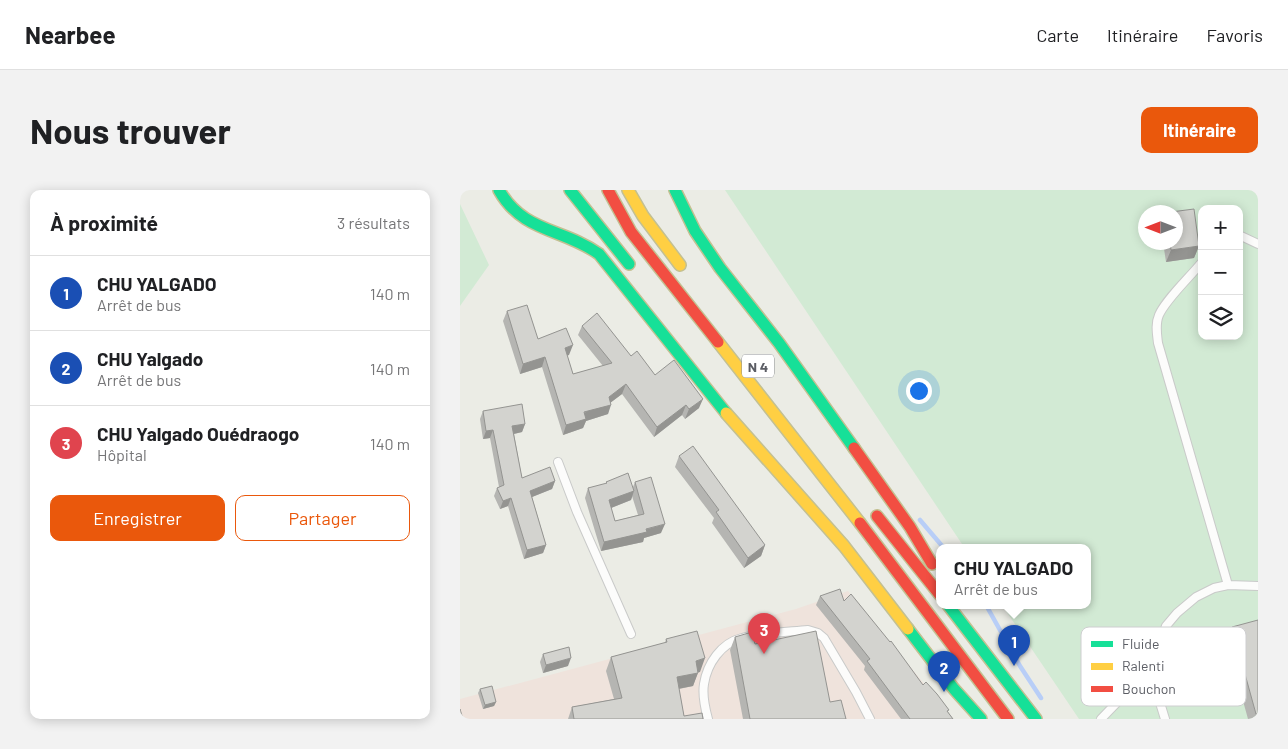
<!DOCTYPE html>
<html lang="fr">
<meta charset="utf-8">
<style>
:root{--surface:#fff;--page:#f2f2f2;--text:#202124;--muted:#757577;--line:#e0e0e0;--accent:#ea580c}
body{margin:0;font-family:Barlow,sans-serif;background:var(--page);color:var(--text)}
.controls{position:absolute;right:15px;top:15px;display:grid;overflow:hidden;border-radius:10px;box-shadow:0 2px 12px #0003}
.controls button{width:45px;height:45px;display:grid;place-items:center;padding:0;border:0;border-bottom:1px solid var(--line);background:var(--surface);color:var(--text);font:25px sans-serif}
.compass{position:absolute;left:678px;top:15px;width:45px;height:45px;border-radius:50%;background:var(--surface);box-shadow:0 2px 12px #0003;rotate:270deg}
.you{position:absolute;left:458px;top:200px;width:18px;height:18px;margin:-12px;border:4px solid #fff;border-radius:50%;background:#1a73e8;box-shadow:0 0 0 8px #1a73e833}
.badge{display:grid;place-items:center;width:32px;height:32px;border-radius:50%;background:var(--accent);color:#fff;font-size:16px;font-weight:700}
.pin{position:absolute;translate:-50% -41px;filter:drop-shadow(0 1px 2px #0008)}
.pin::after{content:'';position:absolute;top:26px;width:18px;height:15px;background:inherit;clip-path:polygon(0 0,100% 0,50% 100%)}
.popup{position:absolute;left:476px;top:354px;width:155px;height:65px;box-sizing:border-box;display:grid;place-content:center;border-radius:10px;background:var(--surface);filter:drop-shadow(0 1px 4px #0005);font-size:16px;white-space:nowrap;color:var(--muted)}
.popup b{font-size:19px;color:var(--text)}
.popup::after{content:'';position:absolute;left:50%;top:100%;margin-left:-10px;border:10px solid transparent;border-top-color:var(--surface)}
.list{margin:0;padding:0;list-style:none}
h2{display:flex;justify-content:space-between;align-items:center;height:65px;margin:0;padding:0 20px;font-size:21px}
h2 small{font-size:16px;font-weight:400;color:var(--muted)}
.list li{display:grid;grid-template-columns:32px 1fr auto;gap:15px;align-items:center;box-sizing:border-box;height:75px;padding:0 20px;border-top:1px solid var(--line)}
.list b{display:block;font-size:19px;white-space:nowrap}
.list p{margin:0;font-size:16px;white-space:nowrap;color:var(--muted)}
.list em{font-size:16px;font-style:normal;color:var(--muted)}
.actions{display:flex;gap:10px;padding:15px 20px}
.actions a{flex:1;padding:11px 0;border:1px solid var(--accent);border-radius:10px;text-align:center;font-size:18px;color:var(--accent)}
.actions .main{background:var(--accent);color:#fff}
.icon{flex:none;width:28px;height:28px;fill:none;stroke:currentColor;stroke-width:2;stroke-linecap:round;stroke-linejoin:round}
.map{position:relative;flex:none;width:798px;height:529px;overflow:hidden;border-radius:10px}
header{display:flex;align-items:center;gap:30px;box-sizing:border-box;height:70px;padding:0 25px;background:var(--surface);border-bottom:1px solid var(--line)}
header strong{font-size:24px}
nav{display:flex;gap:28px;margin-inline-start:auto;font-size:18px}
.intro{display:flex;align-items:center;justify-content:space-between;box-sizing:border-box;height:120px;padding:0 30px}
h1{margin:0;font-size:35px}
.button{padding:12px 22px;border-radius:10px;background:var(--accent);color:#fff;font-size:18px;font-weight:700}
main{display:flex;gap:30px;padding:0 30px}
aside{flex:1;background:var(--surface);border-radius:10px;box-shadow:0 2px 12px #0003}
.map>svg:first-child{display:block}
.medical{fill:#efe3dc}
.green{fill:#d2ead4;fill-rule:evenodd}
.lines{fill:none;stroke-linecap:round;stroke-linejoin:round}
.stream{stroke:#b8cef7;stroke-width:4.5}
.lane-casing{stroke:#c9cac9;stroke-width:10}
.fast-casing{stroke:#c3c092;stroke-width:14}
.slow-casing{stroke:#c3c092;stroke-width:14}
.jam-casing{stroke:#c3c092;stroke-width:14}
.lane{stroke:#fcfcfb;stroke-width:8}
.fast{stroke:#16e098;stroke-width:11}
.slow{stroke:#ffcf43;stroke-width:11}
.jam{stroke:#f24e42;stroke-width:11}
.wall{fill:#b5b5b2;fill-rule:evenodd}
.shaded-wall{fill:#949491}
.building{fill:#d3d3cf;stroke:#949491}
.labels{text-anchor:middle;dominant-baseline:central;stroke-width:4.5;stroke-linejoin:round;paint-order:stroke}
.shield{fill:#fff;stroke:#8c8e92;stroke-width:1}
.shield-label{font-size:14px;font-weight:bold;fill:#5b5d64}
.key{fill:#fff;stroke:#ceced0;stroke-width:1}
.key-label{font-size:14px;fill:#5b5d64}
</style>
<header>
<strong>Nearbee</strong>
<nav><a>Carte</a><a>Itinéraire</a><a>Favoris</a></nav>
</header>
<div class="intro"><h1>Nous trouver</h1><a class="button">Itinéraire</a></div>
<main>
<aside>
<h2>À proximité<small>3 résultats</small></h2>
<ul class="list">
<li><span class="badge" style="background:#1a4fb4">1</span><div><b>CHU YALGADO</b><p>Arrêt de bus</p></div><em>140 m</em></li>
<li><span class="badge" style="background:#1a4fb4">2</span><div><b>CHU Yalgado</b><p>Arrêt de bus</p></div><em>140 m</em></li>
<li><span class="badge" style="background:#e0444e">3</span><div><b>CHU Yalgado Ouédraogo</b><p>Hôpital</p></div><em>140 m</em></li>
</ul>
<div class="actions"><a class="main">Enregistrer</a><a>Partager</a></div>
</aside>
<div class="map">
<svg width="798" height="529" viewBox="0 0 798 529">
<rect width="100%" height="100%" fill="#ebece5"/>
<path class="medical" d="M388,401l105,128h-493v-20l336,-90z"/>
<path class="green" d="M265,0h533v529h-179l-77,-114h86v-58h-124zM742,19h37v127h-37zM686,22h30v30h-30z
M0,14l29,61 -29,41z"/>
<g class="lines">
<path class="stream" d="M460,330l23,27
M526,415l34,61 21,32"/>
<g class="lane-casing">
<path id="lane" d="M779,45l19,9
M742,72c-12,15 -36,37 -43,53 -4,9 -2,19 -1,28l70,242
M98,272l19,50 54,122
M696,472l1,31 8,26
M248,529c-3,-11 -6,-23 -4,-35 3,-20 17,-41 38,-46 19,-5 45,-6 66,-8l10,3 6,5 32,54 14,27
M641,529l55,-57 5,-22 5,-14 11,-13 19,-16 18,-9 14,-3 30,1"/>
</g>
<g class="fast-casing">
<path id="fast" d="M39,0c24,43 64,38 100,64l127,159
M110,0l59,74
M215,0l20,41 25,37 59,75 75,105
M488,415l88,114
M448,439l46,60 27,30"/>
</g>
<g class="slow-casing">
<path id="slow" d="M168,0l15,26 37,49
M258,152l142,181
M266,223l118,133 64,83"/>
</g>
<g class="jam-casing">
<path id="jam" d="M148,0l23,42 87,110
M394,258l56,79 22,37
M417,326l63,79
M400,333l148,196"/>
</g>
<use href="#lane" class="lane"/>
<use href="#fast" class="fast"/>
<use href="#slow" class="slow"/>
<use href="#jam" class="jam"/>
</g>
<path class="wall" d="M703,52h13l23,4 -5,12 -28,4z
M47,121l31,28 31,16h-2l6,19 30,-8 -25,-31 4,-9 49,30 24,19 44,33 -14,11 -3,-4 -28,22 -32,-43 -12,9 -2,11 -22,7 -3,7 -20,7 -21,-68 -22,7 -17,-53z
M23,221l42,13 -3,8 -8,2 8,44 33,3 -3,8 -20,8 14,48 -3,8 -19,6 -16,-53 -8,3 -6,-13 3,-8 2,-1 -9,-49 -7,1 -3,-20z
M219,266l86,89 -4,11 -17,12 -32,-45 2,-5 -39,-51z
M146,292l27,5 2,-5 26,51 -17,5 -1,4 -42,9 -16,-53 3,-10 18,-4zM172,306l6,19 -23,6 -4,-13 20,-8z
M360,406l24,5 79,84 25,27 5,7h-52l-37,-49 1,-4 -49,-61z
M772,437l26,92h-10l-21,-76z
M275,447l20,7 75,58 16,17h-103l-13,-69z
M206,449l34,33h-2l-5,14 -14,3 5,27 19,3h-135l4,-12 42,-8 -8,-28 5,-14 54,-14z
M83,464l25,12 -25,7 -3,-11z
M20,499l16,13 -2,4 -11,3 -5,-16z"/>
<path class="shaded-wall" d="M739,56l-5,12 -28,4 5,-12z
M113,155l-4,10 -8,3 4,-10z
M85,167l-3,10 -22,7 3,-10z
M166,194l-4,10 -16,12 5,-1 -3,9 -22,7 -3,7 -20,7 3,-10 43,-28z
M243,209l-4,9 -14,11 4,-10z
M226,215l-4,10 -28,22 3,-10z
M65,234l-3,8 -13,3 3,-9z
M33,240l-3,8 -7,1 3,-8z
M95,291l-3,8 -25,10 3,-8z
M174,301l-3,9 -25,10 3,-10z
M51,308l-3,8 -8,3 3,-8z
M205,334l-4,9 -17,5 -1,4 -42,9 3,-9z
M86,355l-3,8 -19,6 3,-9z
M305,355l-4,11 -17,12 4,-10z
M111,468l-3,8 -25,7 3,-8z
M245,468l-5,14 -9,2 5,-13z
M238,483l-5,13 -21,4 5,-13z
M36,512l-2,4 -11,3 2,-4z
M796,524h2v5h-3z"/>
<path class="building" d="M734,19l5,37 -28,4 -1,-8h6v-30h-5z
M67,115l11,34 28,-11 7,17 -8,3 8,26 39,-11 -30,-37 15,-13 34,43 6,-5 18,24 19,-15 29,39 -14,10 -3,-4 -29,22 -31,-43 -17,13 2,8 -27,7 2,7 -20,6 -21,-68 -22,7 -16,-53z
M62,214l3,20 -13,2 10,52 28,-11 5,14 -25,10 16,54 -19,5 -16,-52 -8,3 -6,-13 7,-3 -11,-55 -7,1 -3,-20z
M233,256l72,99 -17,13 -32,-46 3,-2 -40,-54z
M168,283l6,18 -25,9 6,21 29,-7 -9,-32 16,-5 14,47 -19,5 1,3 -43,10 -16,-54 19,-5 -1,-1z
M380,399l4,12 7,-7 39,48 1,-1 32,44 3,-3 11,12 12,16 -2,1 6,8h-43l-43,-58 3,-2 -50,-63z
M798,430v94h-2l-24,-87z
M237,441l8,27 -9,3 2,12 -21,4 7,39 18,-3 1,6h-129l-2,-12 50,-9 -11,-41 56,-15 -1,-3z
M356,441l14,71 11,-2 5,19h-96l-15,-82 17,-5 3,12z
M109,457l2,11 -25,7 -3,-11z
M32,496l4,16 -11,3 -5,-16z
M0,519l3,10h-3z"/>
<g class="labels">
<rect class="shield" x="282" y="164.5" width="32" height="23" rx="4"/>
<g class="shield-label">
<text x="298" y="176">N 4</text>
</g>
</g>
<rect x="621" y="437" width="165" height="79" rx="8" class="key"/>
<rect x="631" y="451" width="22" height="6" fill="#16e098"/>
<rect x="631" y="473" width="22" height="7" fill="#ffcf43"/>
<rect x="631" y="496" width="22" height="6" fill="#f24e42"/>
<g class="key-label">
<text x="662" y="459">Fluide</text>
<text x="662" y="481">Ralenti</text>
<text x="662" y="504">Bouchon</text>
</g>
</svg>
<div class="controls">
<button>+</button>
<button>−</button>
<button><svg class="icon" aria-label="layers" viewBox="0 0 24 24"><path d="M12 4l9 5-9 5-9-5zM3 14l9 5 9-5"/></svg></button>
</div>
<svg class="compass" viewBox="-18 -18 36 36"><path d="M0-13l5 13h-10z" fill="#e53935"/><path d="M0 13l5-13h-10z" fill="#757577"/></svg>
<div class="you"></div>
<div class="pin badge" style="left:554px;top:476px;background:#1a4fb4">1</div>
<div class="popup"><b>CHU YALGADO</b>Arrêt de bus</div>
<div class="pin badge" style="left:484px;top:502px;background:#1a4fb4">2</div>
<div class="pin badge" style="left:304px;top:464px;background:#e0444e">3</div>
</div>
</main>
